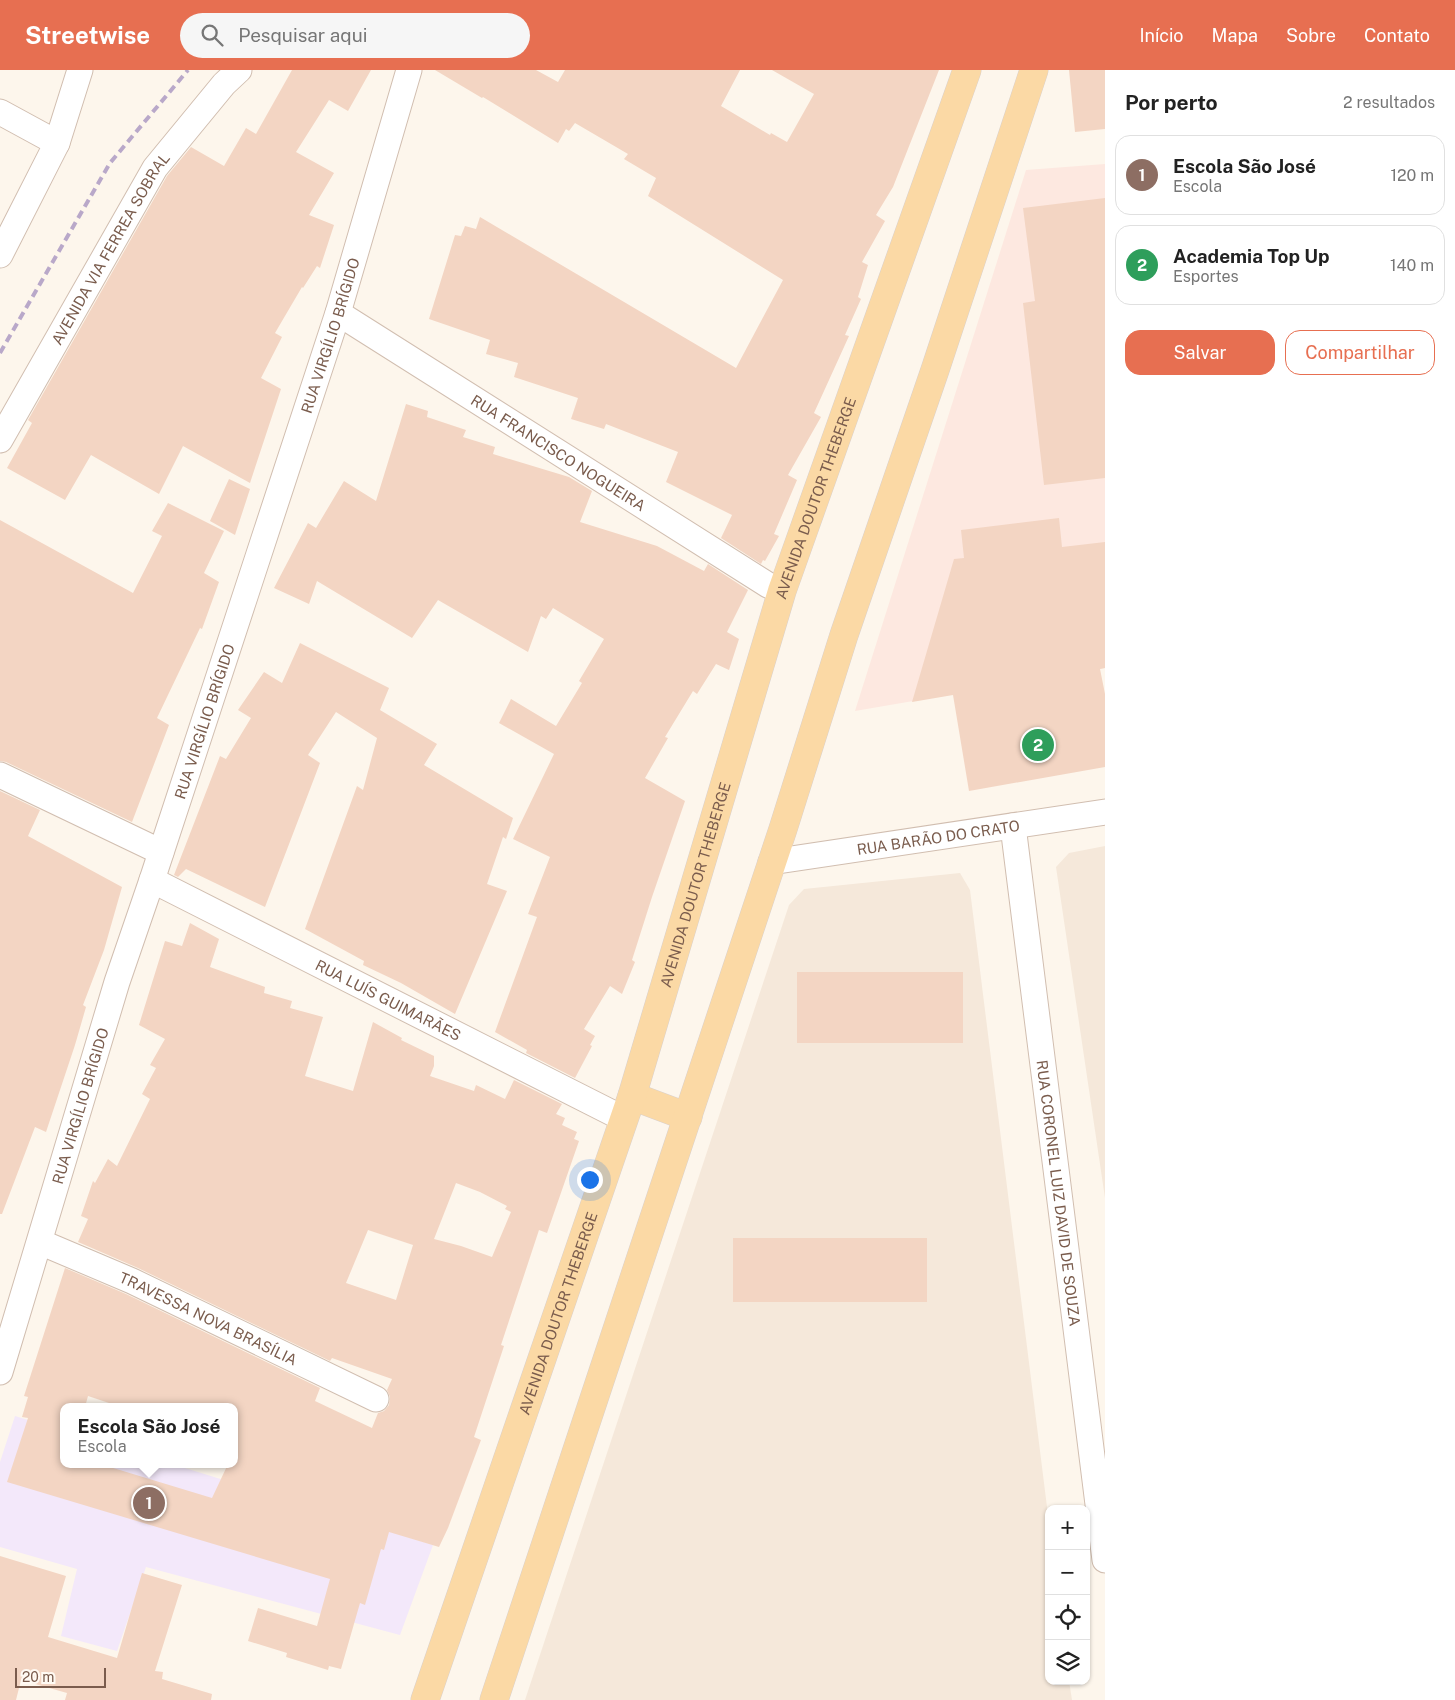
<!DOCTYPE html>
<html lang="pt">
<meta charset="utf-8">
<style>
:root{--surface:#fff;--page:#f6f6f6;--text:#222;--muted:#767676;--line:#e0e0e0;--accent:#e76f51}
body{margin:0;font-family:"Public Sans",sans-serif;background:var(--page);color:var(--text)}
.controls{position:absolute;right:15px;bottom:15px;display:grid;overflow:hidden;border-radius:10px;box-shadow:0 1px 4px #0004}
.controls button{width:45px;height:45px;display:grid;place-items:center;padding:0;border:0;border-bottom:1px solid var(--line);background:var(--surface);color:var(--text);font:25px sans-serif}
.scale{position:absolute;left:15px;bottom:12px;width:91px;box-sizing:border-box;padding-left:5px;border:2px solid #7a5c4d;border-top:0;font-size:14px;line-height:18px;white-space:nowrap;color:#7a5c4d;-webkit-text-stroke:4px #fffaf3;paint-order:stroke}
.you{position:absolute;left:589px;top:1109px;width:18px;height:18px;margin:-12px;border:4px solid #fff;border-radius:50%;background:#1a73e8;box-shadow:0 0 0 8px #1a73e833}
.badge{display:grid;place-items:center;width:32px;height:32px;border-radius:50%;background:var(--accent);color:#fff;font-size:16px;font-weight:700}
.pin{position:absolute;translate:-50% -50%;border:2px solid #fff;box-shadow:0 1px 5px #0006}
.popup{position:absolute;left:60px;top:1333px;width:178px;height:65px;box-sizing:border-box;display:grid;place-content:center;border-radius:10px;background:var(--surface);filter:drop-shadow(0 1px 4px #0005);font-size:16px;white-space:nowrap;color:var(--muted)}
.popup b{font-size:19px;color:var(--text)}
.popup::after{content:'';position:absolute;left:50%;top:100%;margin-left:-10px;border:10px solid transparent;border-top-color:var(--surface)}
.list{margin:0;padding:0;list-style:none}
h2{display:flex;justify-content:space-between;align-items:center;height:65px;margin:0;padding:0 20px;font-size:21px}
h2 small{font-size:16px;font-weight:400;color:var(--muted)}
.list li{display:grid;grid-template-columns:32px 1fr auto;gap:15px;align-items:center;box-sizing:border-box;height:80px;margin:0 10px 10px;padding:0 10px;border:1px solid var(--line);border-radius:15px}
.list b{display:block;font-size:19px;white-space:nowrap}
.list p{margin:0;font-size:16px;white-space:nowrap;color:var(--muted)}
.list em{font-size:16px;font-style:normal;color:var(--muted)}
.actions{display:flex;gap:10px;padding:15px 20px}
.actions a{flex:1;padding:11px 0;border:1px solid var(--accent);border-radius:15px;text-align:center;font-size:18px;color:var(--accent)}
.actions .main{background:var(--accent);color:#fff}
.icon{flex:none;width:28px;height:28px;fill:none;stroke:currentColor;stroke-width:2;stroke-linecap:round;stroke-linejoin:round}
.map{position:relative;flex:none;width:1105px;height:1630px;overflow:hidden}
header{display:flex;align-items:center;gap:30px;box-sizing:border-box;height:70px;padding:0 25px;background:var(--accent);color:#fff}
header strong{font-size:24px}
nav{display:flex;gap:28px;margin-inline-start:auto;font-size:18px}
.search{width:350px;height:45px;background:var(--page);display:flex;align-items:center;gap:12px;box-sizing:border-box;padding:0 18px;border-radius:28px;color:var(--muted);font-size:19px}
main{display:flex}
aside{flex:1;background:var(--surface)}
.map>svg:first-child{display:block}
.residential{fill:#f5e8da}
.commercial{fill:#fde8e0}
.education{fill:#f3e8fa}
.building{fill:#f3d5c3;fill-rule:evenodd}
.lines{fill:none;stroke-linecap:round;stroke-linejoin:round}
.street-casing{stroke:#d1beb0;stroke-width:27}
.primary-casing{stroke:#dad1cd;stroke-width:29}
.street{stroke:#fff;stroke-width:25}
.primary{stroke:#fbd9a5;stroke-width:28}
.rail{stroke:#b9a8c9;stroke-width:4;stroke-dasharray:8 5;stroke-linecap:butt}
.labels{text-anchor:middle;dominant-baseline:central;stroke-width:5;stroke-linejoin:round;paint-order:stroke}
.street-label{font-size:15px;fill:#7a5c4d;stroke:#fffaf3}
</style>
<header>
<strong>Streetwise</strong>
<div class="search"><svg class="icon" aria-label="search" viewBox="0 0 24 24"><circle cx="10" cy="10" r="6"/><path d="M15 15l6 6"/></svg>Pesquisar aqui</div>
<nav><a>Início</a><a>Mapa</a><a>Sobre</a><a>Contato</a></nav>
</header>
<main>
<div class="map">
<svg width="1105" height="1630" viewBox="0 0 1105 1630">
<rect width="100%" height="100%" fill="#fdf6ec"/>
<path class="residential" d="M1105,776v352l-49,-331 13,-14z
M960,803l10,17 79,633v158h20l3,19h-547l264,-795 15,-16z"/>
<path class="commercial" d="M1105,94v504l-250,43 171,-541z"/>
<path class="education" d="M15,1346l49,15v33h108l261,81 -33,90 -254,-68 -29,84 -56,-15 16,-67 -77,-22v-85z"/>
<path class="building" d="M292,0h79l-23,41 -19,-11 -33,52 38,21 -25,42 25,10 -14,43 -3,-2 -14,22 -1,-1 -27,46 7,4 -21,41 20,11 -31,94 -67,-37 -24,48 -68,-39 -26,45 -58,-32 25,-45 -4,-3 139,-244 24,-29 33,19 22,-38 10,6z
M435,0h101l22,12 7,-12h175l-19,36 49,29 1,-2 16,9 27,-48 -42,-24h167l-46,117 -17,28 9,6 -23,41 6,3 -10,32 3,2 -16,36 4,1 -35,77 7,4 -33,58 9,5 -23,54 5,2 -14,25 -2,-1 -2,4 -40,-26 11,-23 -66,-33 12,-30 -72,-28 -2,5 -33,-10 7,-21 -64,-21 4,-14 -32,-9 4,-14 -61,-21 26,-84 6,1 4,-10 11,3 4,-12 256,151 47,-88 -135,-84 8,-18 -32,-19 4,-5 -53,-31 -6,8 -3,-2 -8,14 -75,-46 -1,1z
M1069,0h36v59l-30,3z
M1105,128v280l-61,7 -21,-182 12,-2 -12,-93z
M406,334l22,7 -1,6 39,13 -3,7 32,10 -2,7 76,23 23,14 -12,31 77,24 47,25 4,-7 40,26 -21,42 12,7 -10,31 -13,-6 -19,30 -4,-3 -28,46 3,1 -23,40 40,23 -33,96 -20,63 3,2 -13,32 -12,-8 -26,43 11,7 -5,9 2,1 -17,32 -49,-25 1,-3 -32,-18 42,-115 -9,-3 22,-57 -37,-18 41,-85 -55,-31 12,-24 45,27 26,-43 -3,-2 25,-42 -51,-31 -7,11 -5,-3 -13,36 -90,-52 -26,38 -95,-57 -8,23 -35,-16 34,-65 8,5 28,-47 32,20z
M229,409l21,10 -15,46 -25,-14z
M168,433l56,28 -20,42 15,9 -17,47 -2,-1 -43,90 12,7 -37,97 -126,-60 -6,-1v-241l133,73 29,-57 -10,-5z
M1059,448l3,29 43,-5v126l-5,1 5,25v73l-136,24 -16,-96 -41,7 42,-143 10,-1 -3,-28z
M300,573l89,45 -9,22 57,34 -13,21 89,53 -7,21 -3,-2 -16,47 20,7 -52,123 -54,-31 -38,-18 1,-4 -59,-32 52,-143 6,4 14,-52 -41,-26 -28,43 12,8 -55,144 -79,-38 -8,8 -4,-2 46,-119 6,3 25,-41 -13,-8 26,-38 18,11z
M0,721l40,19 -12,26 94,51 -18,63 -21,55 3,2 -11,38 -29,87 -11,-5 -33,87h-2z
M190,853l29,16 -9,28 55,20 -1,6 28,8 -2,7 33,9 -18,59 48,15 20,-69 29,16 -1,2 33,16v10l-4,10 44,15 2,-6 29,14 9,-19 48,24 -6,10 9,4 -3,7 15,7 -3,7 5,2 -32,92 -8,-3 -38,115 3,1 -30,91 7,3 -33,88 -9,19 -50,-15 -5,18 -3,-1 -16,56 -5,-2 -19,66 -12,-3 -1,4 -42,-13 1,-4 -39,-12 10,-33 59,18 13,-47 -323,-97 21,-64 -6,-1 6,-20 -4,-1 41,-128 61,26 194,94 -5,13 57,27 6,-15 6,-2 5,-6 1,-8 -3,-7 5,-11 -60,-21 -2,3 -192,-93 -60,-26 10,-23 -7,-3 12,-35 2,2 13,-24 9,7 33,-67 -8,-5 14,-26 -6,-3 15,-26 -26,-14 26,-84 17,5zM456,1113l24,9 27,14 -2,3 6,3 -19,45 -31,-11 -27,-7zM368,1160l45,15 -17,55 -50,-17zM88,1326l33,11h113v57h-6l-16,34 -112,-34h-36v-57h21z
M797,902h166v71h-166z
M733,1168h194v64h-194z
M0,1486l66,20 -18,61 69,21 25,-85 40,12 -27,86 8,1 -1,7 50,15 -1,6h-146l2,-7 -46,-13 -5,20h-16z"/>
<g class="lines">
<g class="street-casing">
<g id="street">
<path d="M0,42l57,31"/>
<path d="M0,185l57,-112 23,-73"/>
<path id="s1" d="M338,243l430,272 14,6"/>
<path id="s2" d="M0,370l155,-272 69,-84 15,-14"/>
<path d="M0,705l161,77"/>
<path id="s3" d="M1013,756l92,734"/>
<path id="s4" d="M771,792l334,-50"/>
<path id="s5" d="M152,810l472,239"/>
<path id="s6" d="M40,1172l92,39 244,118"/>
<path id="s7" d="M0,1302l117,-390 35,-102 186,-567 71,-243"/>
</g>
</g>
<g class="primary-casing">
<g id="primary">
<path d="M632,1026l56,21"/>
<path id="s8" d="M425,1630l207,-604 150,-505 185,-521"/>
<path d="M494,1630l289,-871 61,-194 91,-265 99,-300"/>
</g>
</g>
<use href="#street" class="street"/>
<use href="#primary" class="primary"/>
<path class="rail" d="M0,283l110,-190 78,-93"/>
</g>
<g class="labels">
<g class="street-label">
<text stroke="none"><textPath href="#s2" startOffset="221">AVENIDA VIA FERREA SOBRAL</textPath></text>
<text stroke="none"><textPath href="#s7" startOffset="1088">RUA VIRGÍLIO BRÍGIDO</textPath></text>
<text stroke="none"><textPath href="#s1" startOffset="261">RUA FRANCISCO NOGUEIRA</textPath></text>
<text stroke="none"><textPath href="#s8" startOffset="1264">AVENIDA DOUTOR THEBERGE</textPath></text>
<text stroke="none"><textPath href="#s7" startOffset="682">RUA VIRGÍLIO BRÍGIDO</textPath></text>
<text stroke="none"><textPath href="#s4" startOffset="169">RUA BARÃO DO CRATO</textPath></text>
<text stroke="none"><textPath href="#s8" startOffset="859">AVENIDA DOUTOR THEBERGE</textPath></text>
<text stroke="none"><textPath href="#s5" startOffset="265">RUA LUÍS GUIMARÃES</textPath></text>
<text stroke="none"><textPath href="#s7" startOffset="278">RUA VIRGÍLIO BRÍGIDO</textPath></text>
<text stroke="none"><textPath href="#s3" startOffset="370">RUA CORONEL LUIZ DAVID DE SOUZA</textPath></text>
<text stroke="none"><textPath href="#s8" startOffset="409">AVENIDA DOUTOR THEBERGE</textPath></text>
<text stroke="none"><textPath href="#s6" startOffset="185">TRAVESSA NOVA BRASÍLIA</textPath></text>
</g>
</g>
</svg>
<div class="controls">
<button>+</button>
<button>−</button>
<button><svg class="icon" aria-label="locate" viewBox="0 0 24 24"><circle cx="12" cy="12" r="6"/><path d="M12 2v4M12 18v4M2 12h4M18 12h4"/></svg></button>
<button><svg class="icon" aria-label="layers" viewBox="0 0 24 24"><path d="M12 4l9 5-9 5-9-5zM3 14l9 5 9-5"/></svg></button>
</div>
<div class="scale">20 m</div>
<div class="you"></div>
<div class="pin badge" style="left:149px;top:1433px;background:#8d6e63">1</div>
<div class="popup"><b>Escola São José</b>Escola</div>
<div class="pin badge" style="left:1038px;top:675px;background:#2e9e5b">2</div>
</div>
<aside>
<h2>Por perto<small>2 resultados</small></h2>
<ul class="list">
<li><span class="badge" style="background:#8d6e63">1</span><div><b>Escola São José</b><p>Escola</p></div><em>120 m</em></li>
<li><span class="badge" style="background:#2e9e5b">2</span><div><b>Academia Top Up</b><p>Esportes</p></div><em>140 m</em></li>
</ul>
<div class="actions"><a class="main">Salvar</a><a>Compartilhar</a></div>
</aside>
</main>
